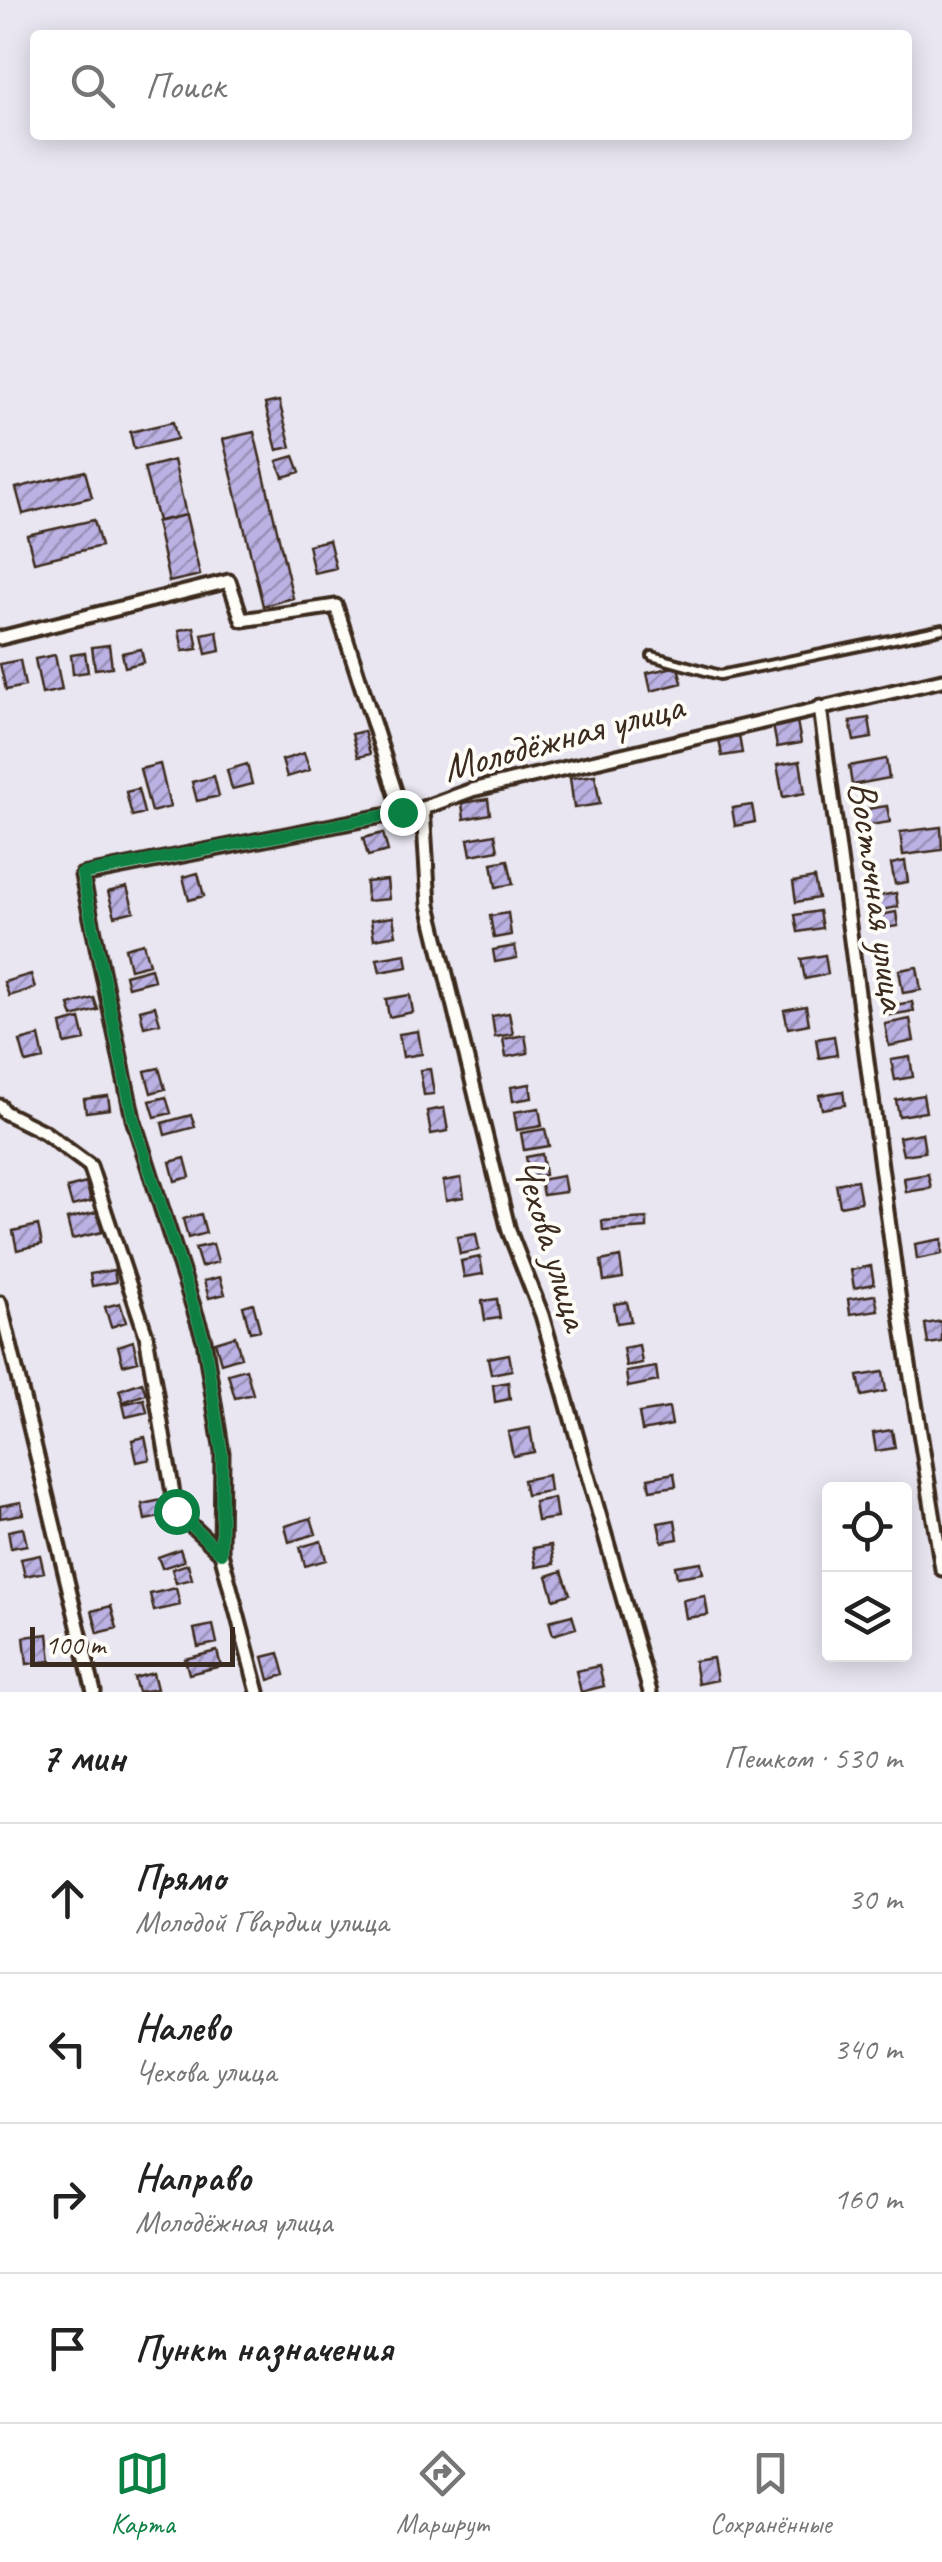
<!DOCTYPE html>
<html lang="ru">
<meta charset="utf-8">
<style>
:root{--surface:#fff;--page:#f2f2f2;--text:#222;--muted:#767676;--line:#e0e0e0;--accent:#0b8043}
body{margin:0;font-family:Caveat,sans-serif;background:var(--page);color:var(--text)}
.controls{position:absolute;right:30px;bottom:30px;display:grid;overflow:hidden;border-radius:10px;box-shadow:0 5px 25px #0003}
.controls button{width:90px;height:90px;display:grid;place-items:center;padding:0;border:0;border-bottom:2px solid var(--line);background:var(--surface);color:var(--text);font:50px sans-serif}
.scale{position:absolute;left:30px;bottom:25px;width:205px;box-sizing:border-box;padding-left:10px;border:5px solid #3b2a1e;border-top:0;font-size:28px;line-height:35px;white-space:nowrap;color:#3b2a1e;-webkit-text-stroke:8px #fdfcf7;paint-order:stroke}
.stop{position:absolute;width:30px;height:30px;margin:-22px;border:8px solid #0b8043;border-radius:50%;background:#fff}
.stop.end{background:#0b8043;border-color:#fff;box-shadow:0 2px 10px #0008}
.list{margin:0;padding:0;list-style:none}
h2{display:flex;justify-content:space-between;align-items:center;height:130px;margin:0;padding:0 40px;font-size:42px}
h2 small{font-size:32px;font-weight:400;color:var(--muted)}
.list li{display:grid;grid-template-columns:65px 1fr auto;gap:30px;align-items:center;box-sizing:border-box;height:150px;padding:0 40px;border-top:2px solid var(--line)}
.list b{display:block;font-size:38px;white-space:nowrap}
.list p{margin:0;font-size:32px;white-space:nowrap;color:var(--muted)}
.list em{font-size:32px;font-style:normal;color:var(--muted)}
.icon{flex:none;width:55px;height:55px;fill:none;stroke:currentColor;stroke-width:2;stroke-linecap:round;stroke-linejoin:round}
.map{position:relative;flex:none;width:942px;height:1692px;overflow:hidden}
.search{position:absolute;background:var(--surface);box-shadow:0 5px 25px #0003;left:30px;right:30px;top:30px;height:110px;display:flex;align-items:center;gap:25px;box-sizing:border-box;padding:0 35px;border-radius:10px;color:var(--muted);font-size:38px}
.sheet{height:730px;background:var(--surface)}
nav{display:flex;justify-content:space-around;align-items:center;box-sizing:border-box;height:140px;border-top:2px solid var(--line);background:var(--surface);font-size:28px;color:var(--muted)}
nav a{display:grid;justify-items:center;gap:5px}
nav .on{color:var(--accent)}
.map>svg:first-child{display:block}
.building{fill:url(#building-hatch);stroke:#3b2a1e;stroke-width:2.5}
.lines{fill:none;stroke-linecap:round;stroke-linejoin:round}
.service-casing{stroke:#3b2a1e;stroke-width:14}
.minor-casing{stroke:#3b2a1e;stroke-width:19}
.service{stroke:#fdfcf7;stroke-width:6}
.minor{stroke:#fdfcf7;stroke-width:11}
.route{stroke:#0b8043;stroke-width:12}
.labels{text-anchor:middle;dominant-baseline:central;stroke-width:8;stroke-linejoin:round;paint-order:stroke}
.street-label{font-size:40px;fill:#3b2a1e;stroke:#fdfcf7}
</style>
<div class="map">
<svg width="942" height="1692" viewBox="0 0 942 1692">
<defs>
<pattern id="building-hatch" width="6" height="6" patternUnits="userSpaceOnUse" patternTransform="scale(2.5)"><rect width="6" height="6" fill="#bbb1e3"/><path d="M-1 1l2-2M0 6l6-6M5 7l2-2" fill="none" stroke="#9990b7"/></pattern>
</defs>
<rect width="100%" height="100%" fill="#e9e6f1"/>
<filter id="ink" filterUnits="userSpaceOnUse"><feTurbulence type="fractalNoise" baseFrequency=".01" numOctaves="2"/><feDisplacementMap in="SourceGraphic" scale="20" xChannelSelector="R" yChannelSelector="G"/><feConvolveMatrix kernelMatrix="1 2 1 2 8 2 1 2 1" color-interpolation-filters="sRGB"/></filter>
<g filter="url(#ink)">
<path class="building" d="M279,401l12,46 -14,3 -12,-46z
M173,422l4,17 -43,10 -4,-17z
M254,432l39,166 -30,8 -40,-167z
M294,456l6,16 -17,5 -6,-16z
M174,460l12,55 -28,6 -14,-53z
M85,471l7,26 -69,17 -7,-26z
M186,515l14,60 -31,7 -13,-60z
M94,520l7,26 -67,16 -7,-27z
M329,540l7,28 -22,5 -6,-28z
M194,627l4,22 -15,2 -4,-21z
M217,631l3,20 -14,3 -4,-20z
M109,645l3,22 -17,2 -3,-22z
M141,649l3,13 -19,5 -3,-14z
M85,653l3,19 -15,2 -2,-19z
M55,655l7,35 -20,4 -7,-35z
M20,660l5,26 -19,4 -6,-26z
M678,666l4,17 -31,8 -4,-18z
M869,718l3,20 -18,3 -4,-20z
M797,721l4,22 -24,4 -4,-22z
M364,731l6,23 -12,3 -6,-23z
M739,736l3,17 -20,3 -3,-17z
M304,753l6,17 -23,7 -5,-17z
M886,759l3,19 -37,7 -3,-19z
M800,761l5,32 -22,4 -6,-32z
M160,764l10,43 -19,5 -11,-43z
M247,764l5,20 -20,5 -5,-19z
M595,775l5,29 -26,4 -4,-30z
M214,776l5,20 -22,5 -5,-19z
M138,789l6,24 -12,3 -6,-24z
M488,799l2,15 -26,5 -2,-16z
M752,805l3,17 -20,4 -3,-18z
M887,806l3,16 -27,4 -3,-16z
M941,827l1,23 -39,5 -3,-23z
M383,833l5,18 -20,5 -5,-18z
M495,834l3,16 -27,5 -3,-16z
M508,860l5,24 -17,3 -4,-24z
M905,861l3,21 -13,2 -4,-20z
M198,873l6,23 -15,4 -6,-23z
M814,878l4,20 -22,4 -3,-20z
M387,880l2,19 -22,2 -1,-19z
M127,887l7,24 -19,5 -7,-24z
M896,893l2,14 -29,5 -2,-14z
M819,911l3,17 -24,4 -3,-17z
M896,912l2,14 -27,4 -2,-13z
M508,913l3,22 -17,3 -4,-22z
M393,917l3,18 -22,4 -3,-19z
M143,943l6,21 -19,5 -5,-21z
M515,946l2,12 -22,4 -2,-12z
M406,954l2,13 -28,5 -3,-13z
M825,955l3,19 -23,5 -4,-20z
M917,967l4,23 -18,3 -4,-23z
M151,968l3,12 -26,7 -3,-12z
M31,974l4,14 -26,8 -5,-14z
M410,995l3,17 -24,5 -3,-18z
M94,998l4,12 -25,7 -4,-12z
M912,1002l2,9 -30,5 -1,-9z
M155,1006l5,17 -16,4 -4,-17z
M806,1006l3,18 -21,4 -4,-18z
M509,1013l4,21 -18,3 -3,-21z
M80,1019l5,21 -20,4 -4,-20z
M910,1019l4,22 -25,5 -4,-22z
M418,1031l4,23 -19,3 -4,-23z
M525,1035l3,18 -22,4 -3,-18z
M39,1036l5,23 -18,4 -6,-22z
M834,1036l3,19 -18,3 -3,-19z
M910,1057l3,20 -18,3 -4,-20z
M159,1068l6,21 -14,4 -6,-22z
M430,1069l4,25 -10,1 -4,-25z
M530,1084l2,14 -19,3 -2,-14z
M843,1091l2,14 -23,4 -3,-14z
M923,1095l3,17 -27,4 -3,-16z
M108,1096l2,13 -24,3 -2,-13z
M166,1097l5,16 -16,4 -5,-16z
M444,1108l4,23 -17,3 -4,-23z
M539,1108l3,18 -25,4 -3,-18z
M191,1115l4,12 -30,8 -3,-12z
M545,1129l4,17 -25,4 -3,-17z
M922,1133l3,19 -22,3 -4,-18z
M542,1154l3,21 -15,2 -4,-20z
M185,1158l5,19 -15,4 -5,-19z
M928,1174l3,14 -25,4 -2,-14z
M563,1176l3,16 -23,3 -3,-15z
M461,1178l3,19 -18,3 -3,-19z
M857,1180l4,22 -21,4 -4,-22z
M86,1183l5,18 -19,5 -5,-18z
M97,1212l5,20 -30,7 -5,-20z
M201,1214l5,19 -18,5 -5,-19z
M647,1218v10l-44,3 -1,-10z
M38,1225l4,19 -25,6 -4,-19z
M476,1234l3,16 -19,4 -3,-17z
M942,1239v15l-25,5 -2,-15z
M213,1244l5,18 -17,5 -6,-19z
M480,1257l3,17 -19,3 -3,-16z
M620,1257l3,21 -19,3 -3,-20z
M871,1266l3,18 -20,4 -3,-18z
M114,1270l2,12 -24,4 -2,-12z
M220,1277l5,17 -16,4 -5,-17z
M875,1295l3,15 -28,4 -2,-15z
M497,1299l3,19 -15,2 -3,-19z
M627,1302l4,19 -14,2 -3,-19z
M120,1303l6,19 -15,5 -6,-20z
M253,1303l7,27 -10,2 -7,-26z
M942,1321v21l-14,2 -3,-20z
M235,1336l6,21 -20,6 -6,-21z
M133,1341l5,20 -15,4 -5,-19z
M639,1345l3,18 -16,3 -3,-18z
M509,1354l3,16 -21,4 -3,-16z
M656,1367l2,14 -30,6 -2,-15z
M246,1369l7,25 -18,4 -7,-24z
M883,1372l3,19 -24,5 -4,-20z
M142,1382l4,12 -23,8 -4,-12z
M508,1382l2,17 -15,3 -2,-17z
M144,1399l3,13 -21,5 -3,-13z
M669,1408l3,17 -30,6 -3,-18z
M530,1428l4,24 -21,4 -5,-24z
M892,1430l3,18 -19,3 -3,-18z
M145,1437l5,22 -13,3 -5,-22z
M674,1473l2,13 -26,4 -2,-12z
M548,1475l2,16 -24,4 -3,-15z
M554,1498l3,20 -20,3 -3,-19z
M162,1500l3,16 -20,4 -3,-16z
M21,1502l2,12 -23,4v-12z
M311,1518l5,16 -27,8 -4,-16z
M675,1520l3,19 -16,3 -4,-19z
M23,1528l4,17 -16,3 -3,-17z
M321,1541l5,19 -21,6 -5,-19z
M551,1545l3,19 -18,3 -3,-19z
M180,1549l4,12 -22,7 -4,-11z
M40,1555l4,17 -19,4 -4,-17z
M701,1562l2,11 -26,4 -2,-11z
M188,1564l4,15 -16,4 -4,-14z
M562,1571l8,23 -16,5 -7,-23z
M176,1588l4,17 -26,6 -4,-17z
M705,1596l3,19 -22,3 -3,-18z
M111,1606l6,22 -19,5 -6,-22z
M572,1615l4,13 -23,7 -4,-14z
M213,1625l4,18 -19,4 -4,-18z
M48,1634l3,27 -24,3 -3,-27z
M217,1651l4,15 -32,8 -4,-15z
M279,1653l6,22 -16,5 -6,-23z
M713,1658l4,22 -19,4 -4,-23z
M599,1666l5,20 -23,6 -5,-21z
M153,1673l4,16 -19,3 -4,-14z"/>
<g class="lines">
<g class="service-casing">
<path id="service" d="M652,656l68,19 222,-46"/>
</g>
<g class="minor-casing">
<path id="minor" d="M0,638l229,-57 13,39 94,-14 66,207
M820,707l80,602 42,260
M423,808l6,97 80,326 33,84 108,377
M0,1106l4,6 40,20 46,34 56,169 30,176 45,42 37,139
M0,1303l94,389
M221,1553l1,-100 -18,-113 -71,-221 -51,-244 341,-67 49,-18 470,-110"/>
</g>
<use href="#service" class="service"/>
<use href="#minor" class="minor"/>
</g>
</g>
<g class="lines" filter="url(#ink)">
<path class="route" d="M176,1511l45,42 1,-99 -18,-114 -71,-222 -51,-244 320,-62"/>
</g>
<g class="labels">
<g class="street-label">
<text transform="translate(563 737) rotate(-15)">Молодёжная улица</text>
<text transform="translate(878 896) rotate(82)">Восточная улица</text>
<text transform="translate(552 1244) rotate(73)">Чехова улица</text>
</g>
</g>
</svg>
<div class="controls">
<button><svg class="icon" aria-label="locate" viewBox="0 0 24 24"><circle cx="12" cy="12" r="6"/><path d="M12 2v4M12 18v4M2 12h4M18 12h4"/></svg></button>
<button><svg class="icon" aria-label="layers" viewBox="0 0 24 24"><path d="M12 4l9 5-9 5-9-5zM3 14l9 5 9-5"/></svg></button>
</div>
<div class="scale">100 m</div>
<div class="stop" style="left:176px;top:1511px"></div>
<div class="stop end" style="left:402px;top:812px"></div>
<div class="search"><svg class="icon" aria-label="search" viewBox="0 0 24 24"><circle cx="10" cy="10" r="6"/><path d="M15 15l6 6"/></svg>Поиск</div>
</div>
<section class="sheet">
<h2>7 мин<small>Пешком · 530 m</small></h2>
<ul class="list">
<li><svg class="icon" aria-label="ahead" viewBox="0 0 24 24"><path d="M12 20V5M6 11l6-6 6 6"/></svg><div><b>Прямо</b><p>Молодой Гвардии улица</p></div><em>30 m</em></li>
<li><svg class="icon" aria-label="left" viewBox="0 0 24 24"><path d="M17 20v-9H6M10 6l-5 5 5 5"/></svg><div><b>Налево</b><p>Чехова улица</p></div><em>340 m</em></li>
<li><svg class="icon" aria-label="right" viewBox="0 0 24 24"><path d="M7 20v-9h11M14 6l5 5-5 5"/></svg><div><b>Направо</b><p>Молодёжная улица</p></div><em>160 m</em></li>
<li><svg class="icon" aria-label="arrive" viewBox="0 0 24 24"><path d="M6 21V4h12l-3 4 3 4H6"/></svg><div><b>Пункт назначения</b></div></li>
</ul>
</section>
<nav>
<a class="on"><svg class="icon" aria-label="map" viewBox="0 0 24 24"><path d="M3 6l6-2 6 2 6-2v14l-6 2-6-2-6 2zM9 4v14M15 6v14"/></svg>Карта</a>
<a><svg class="icon" aria-label="directions" viewBox="0 0 24 24"><path d="M12 3l9 9-9 9-9-9zM9 14v-3h6M13 9l2 2-2 2"/></svg>Маршрут</a>
<a><svg class="icon" aria-label="saved" viewBox="0 0 24 24"><path d="M7 4h10v16l-5-4-5 4z"/></svg>Сохранённые</a>
</nav>
